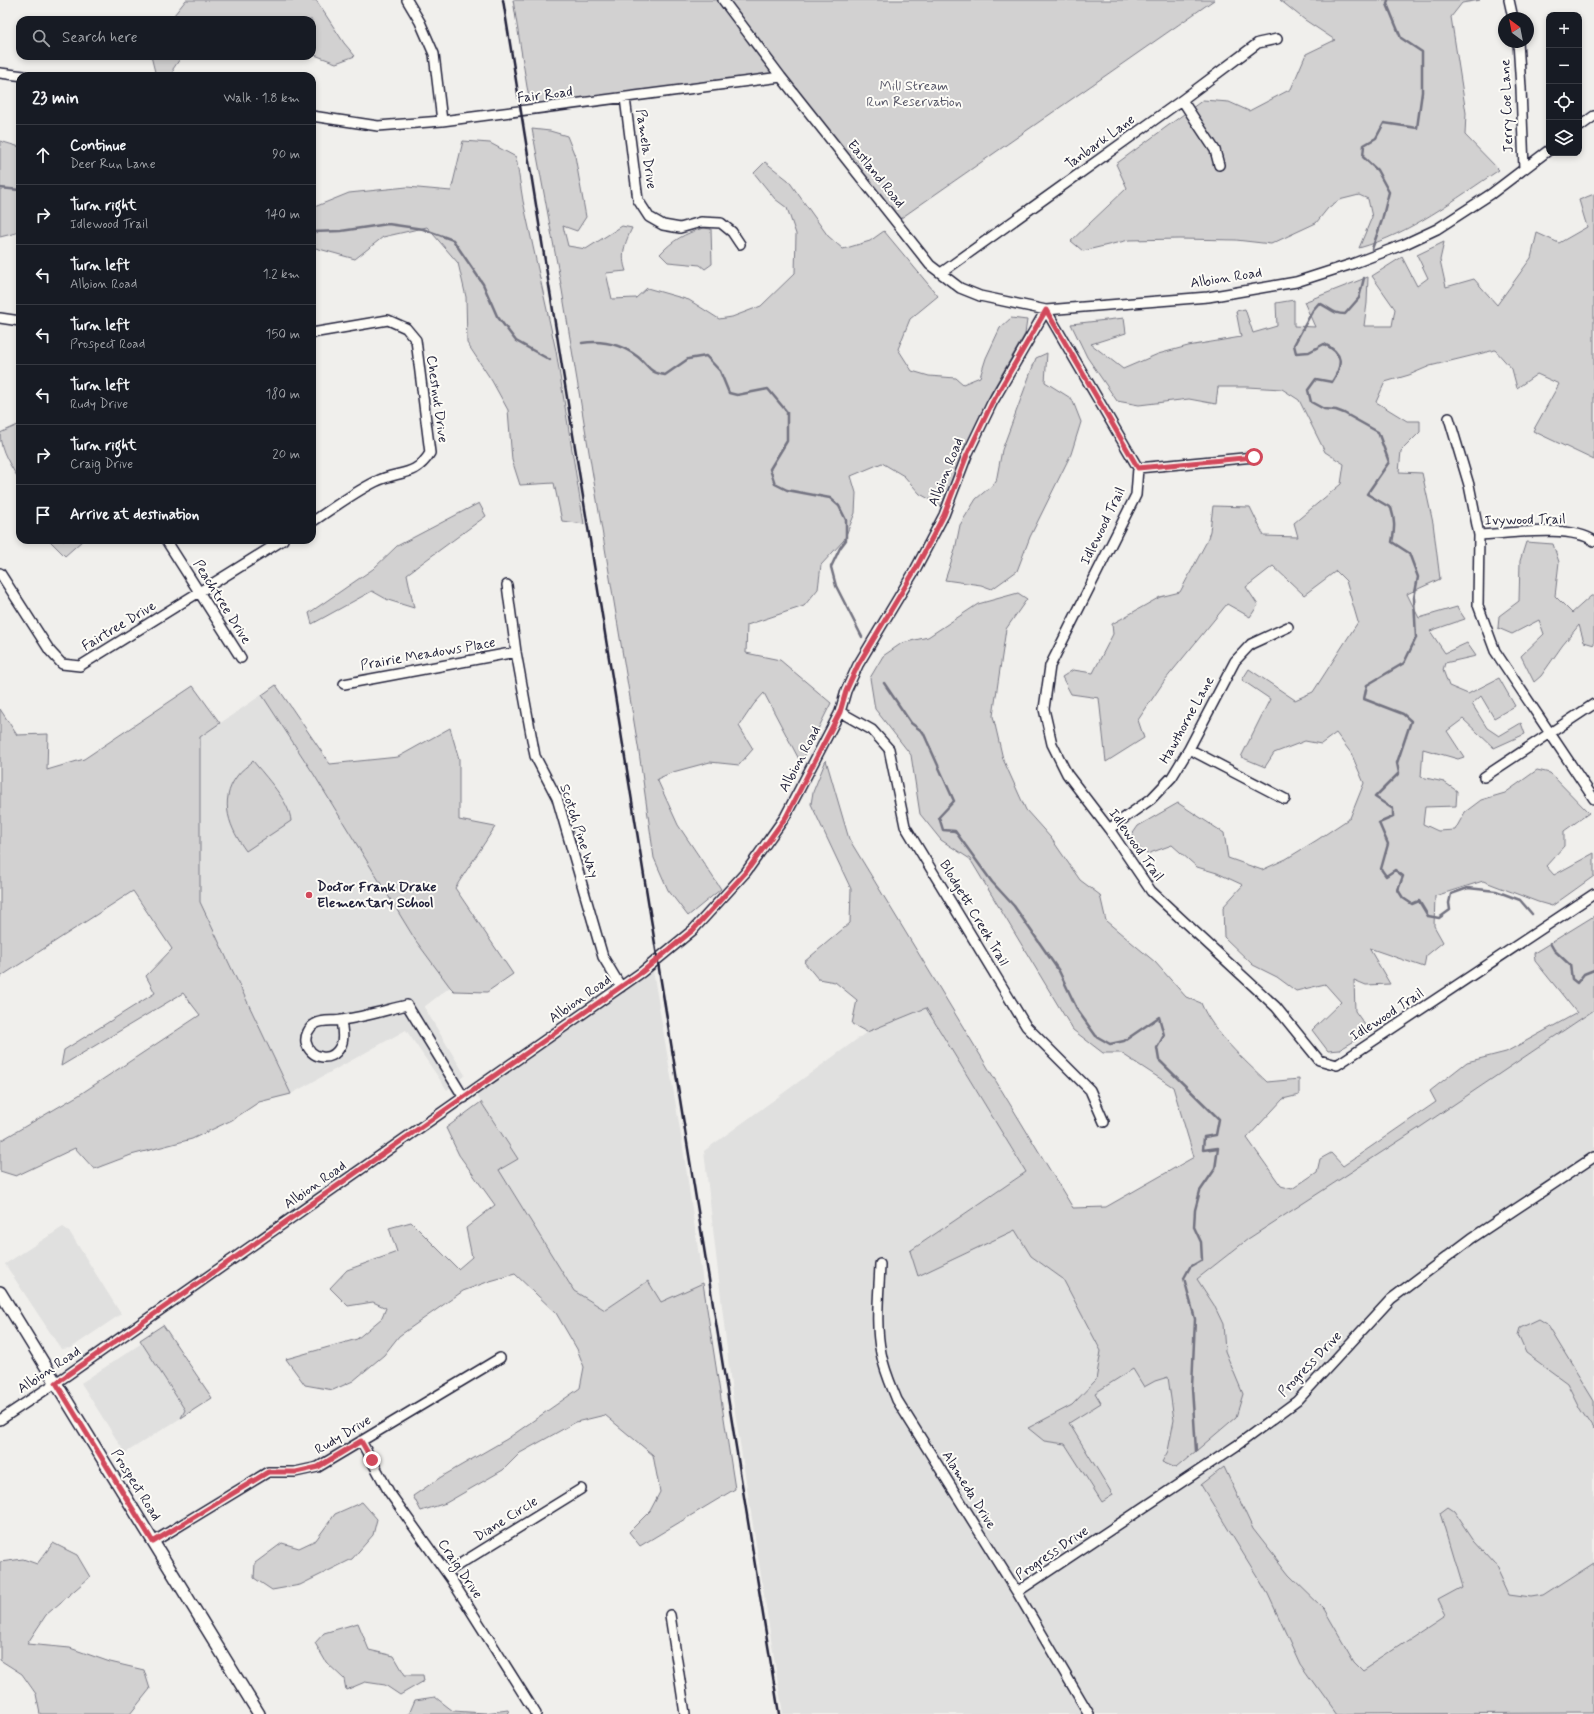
<!DOCTYPE html>
<meta charset="utf-8">
<style>
:root{--surface:#171b24;--page:#242831;--text:#f1f3f6;--muted:#9ea1a6;--line:#363941}
body{margin:0;font-family:Mynerve,sans-serif;background:var(--page);color:var(--text)}
.controls{position:absolute;right:12px;top:12px;display:grid;overflow:hidden;border-radius:8px;box-shadow:0 2px 6px #0003}
.controls button{width:36px;height:36px;display:grid;place-items:center;padding:0;border:0;border-bottom:1px solid var(--line);background:var(--surface);color:var(--text);font:20px sans-serif}
.compass{position:absolute;left:1498px;top:12px;width:36px;height:36px;border-radius:50%;background:var(--surface);box-shadow:0 2px 6px #0003;rotate:328deg}
.stop{position:absolute;width:12px;height:12px;margin:-9px;border:3px solid #d1495b;border-radius:50%;background:#fff}
.stop.end{background:#d1495b;border-color:#fff;box-shadow:0 1px 4px #0008}
.list{margin:0;padding:0;list-style:none}
h2{display:flex;justify-content:space-between;align-items:center;height:52px;margin:0;padding:0 16px;font-size:17px}
h2 small{font-size:13px;font-weight:400;color:var(--muted)}
.list li{display:grid;grid-template-columns:26px 1fr auto;gap:12px;align-items:center;box-sizing:border-box;height:60px;padding:0 16px;border-top:1px solid var(--line)}
.list b{display:block;font-size:15px;white-space:nowrap}
.list p{margin:0;font-size:13px;white-space:nowrap;color:var(--muted)}
.list em{font-size:13px;font-style:normal;color:var(--muted)}
.icon{flex:none;width:22px;height:22px;fill:none;stroke:currentColor;stroke-width:2;stroke-linecap:round;stroke-linejoin:round}
.map{position:relative;flex:none;width:1594px;height:1714px;overflow:hidden}
.search{position:absolute;background:var(--surface);box-shadow:0 2px 6px #0003;left:16px;top:16px;width:300px;height:44px;display:flex;align-items:center;gap:10px;box-sizing:border-box;padding:0 14px;border-radius:12px;color:var(--muted);font-size:15px}
.panel{position:absolute;background:var(--surface);box-shadow:0 2px 6px #0003;left:16px;top:72px;width:300px;height:472px;border-radius:12px}
.map>svg:first-child{display:block}
.built{fill:#e0e0df}
.green{fill:#d2d1d1;stroke:#7a7a86}
.lines{fill:none;stroke-linecap:round;stroke-linejoin:round}
.stream{stroke:#737381;stroke-width:2.5}
.minor-casing{stroke:#22223b;stroke-width:12}
.major-casing{stroke:#22223b;stroke-width:14}
.minor{stroke:#fdfcf7;stroke-width:9}
.major{stroke:#fdfcf7;stroke-width:11}
.rail{stroke:#22223b;stroke-width:2.5}
.route{stroke:#d1495b;stroke-width:5}
.poi-dot{fill:#d1495b;stroke:#fdfcf7;stroke-width:1.5}
.labels{text-anchor:middle;dominant-baseline:central;stroke-width:4;stroke-linejoin:round;paint-order:stroke}
.park-label{font-size:14px;fill:#575768;stroke:#fdfcf7}
.street-label{font-size:14px;fill:#22223b;stroke:#fdfcf7}
.poi-label{font-size:14px;font-weight:bold;fill:#22223b;stroke:#fdfcf7;text-anchor:start}
</style>
<div class="map">
<svg width="1594" height="1714" viewBox="0 0 1594 1714">
<rect width="100%" height="100%" fill="#f0efec"/>
<filter id="ink" filterUnits="userSpaceOnUse"><feTurbulence type="fractalNoise" baseFrequency=".025" numOctaves="2"/><feDisplacementMap in="SourceGraphic" scale="8" xChannelSelector="R" yChannelSelector="G"/><feConvolveMatrix kernelMatrix="1 2 1 2 8 2 1 2 1" color-interpolation-filters="sRGB"/></filter>
<g filter="url(#ink)">
<path class="built" d="M276,685l195,286 -47,36 41,68 -18,15 -41,-60 -115,64 -91,-192v-165z
M653,971l29,170 21,142 -42,20 -13,-22 -43,29 -31,-19 -75,-121 19,-11 -42,-65z
M926,1008l100,164 -116,79 8,25 97,-47 16,27 32,23 38,72 96,-72 51,-40 346,-229v568l-224,136h-587l-51,-321 -28,-242 163,-119z
M63,1227l6,4 52,83 -50,34 -10,1 -56,-85z
M142,1343l43,67 -4,8 -56,35 -44,-70z"/>
<path class="green" d="M186,0h130l28,43 11,13 -19,7 -24,-9v-34h-142z
M513,0h701l-320,223 -111,-143 -247,30 -2,-14h-5l-2,-9z
M1280,0h200l-18,3 -11,14 15,96 -1,22 34,35c-44,29 -89,64 -140,78l13,-31 -4,-18 -9,-4 -20,5 -11,8 -12,15 -45,21 -35,-4 -57,-1 -50,1 -46,11 -12,-10 56,-53 -11,-24 87,-64 26,2 20,9 42,-22 15,-35 29,-14 -30,-20z
M151,56h31l-9,13 1,7h-16l-3,-4z
M532,129l18,2 17,5 8,20 11,61 -9,14 -14,-5 5,20 18,3 36,-23 10,2c-7,15 -12,27 -6,43l-20,2 6,26 24,-1 11,-10 42,12 30,19 13,-2 29,-11 34,-33 1,-39 -9,-26 -12,-9 -21,-26 11,-11 23,18 40,56 15,13 27,-8 14,-10 54,65 -28,23 -12,30 14,22 17,5 27,2 7,6 17,-7 6,-19 14,-30 11,-10 16,2 -2,14 -34,59 -49,113 -22,-12 -16,-18 -22,-13 -31,13 5,17 -1,20 -11,27 -23,25 -3,24 -14,17 -57,19 -1,28 34,7 51,43 -30,60 -37,-70 -10,11 -15,22 14,23 -14,16 -29,-3 -37,10 -16,7 21,46 43,64 -33,27 -20,-26 -14,-32 -15,-106 -77,-462z
M0,141l20,6v85l-20,5z
M463,141l27,2 26,14 7,44 33,150 28,173 -22,-3 -8,-38 -34,2 -8,-25 -4,-50 -16,-29 -25,-38 -1,-46 -8,-34 -31,-36 -44,10 -28,22 -43,-12v-39l37,-15 58,-6 44,4z
M1594,194v266l-61,-29 26,-47 -22,-10 -20,14 -5,-19 -17,-19 -65,16 -21,9 -24,7 -9,20 31,19h13v11l-19,19 -2,21 23,1 11,50 7,56 -33,15 12,24 38,-11 8,12 -35,12 15,22 22,-10 9,13 -31,7 -2,7 6,16 19,8 31,-16 16,28 -21,12 -13,-22 -9,8 15,24 12,8 22,-13 4,11 -31,14 -31,-29 -16,12 17,26 -6,2 -35,-10 -2,28 23,5 13,9 -1,15 -31,1 -2,17 15,7 17,-1 10,-18 16,-12 24,-7 32,-23 13,3 39,40 -25,18v15l-18,20 8,9 40,-22v23l-42,30 -14,-4 -55,-21 -48,15 -1,30 9,16 -17,14 -2,11 -55,-19 21,36 -24,1 -12,-5 1,31 15,21 -31,18 -11,1 -16,-21 29,-28 -16,-18 -29,7 -19,-14 -24,-12 -29,-28 -1,-30 20,-22 -26,-12 -20,-6 -25,-22 -25,9 -18,-15 9,-13 40,-23 46,30 4,25 34,12 24,-11 31,-19 33,-22 14,-35 -13,-30 -15,-20 -15,11 -16,-3 -31,12 -9,14 -24,-10 29,-58 -28,-19 7,-11 46,31 18,-8 45,-70 -12,-41 -10,-10 -32,24 -31,-29 -27,21 12,18 -8,12 -23,-13 -62,76 -27,40 6,18 -38,24 -7,-64 -28,-4 -9,-17 11,-7 20,3 20,-39 -1,-10 48,-27 20,-5 27,-51 3,-10 3,-25 37,1 14,29 34,1 -4,-14 47,-39 3,-20 -19,-12 -26,-52 -17,-11 -35,-2h-29l-2,17 -27,-5 -50,6 -22,-4 -30,-44 -16,-33 53,-6 2,15 -35,11 32,25 35,-15 30,-8 53,-9 -5,-26 9,-2 8,24 24,-7 -1,-23 18,-3v26l21,1 -11,-25 64,-25 -1,26 -3,23h28l3,-17 -23,-33 30,-19 15,29 11,-8 -11,-23 27,-13 -4,18 6,27 28,-8 23,26 34,-47 6,-25 22,10 28,-16 -8,-27z
M703,228l8,1 1,35 -7,5 -5,-4 -32,-3 -8,-8c13,-14 24,-20 43,-26z
M1047,353l-2,29 27,17 9,23 -10,32 -41,83 -13,34 -25,18 -11,-4 -36,-5 10,-30 5,-25 16,-26 20,-17 6,-32 34,-92z
M20,424v57c-9,-15 -20,-30 -20,-48z
M479,503l7,13 -79,58 7,34 -26,-8 -16,-9 -60,33 -3,-11 64,-44 24,-23z
M49,540h34l-18,16z
M1526,542l27,2 6,18 -4,34 17,17 19,-17h3v49l-10,-3 -5,-17 -17,21 -21,30 -7,6 -13,-26 23,-22 -5,-14 -27,14 -14,-6 1,-12 20,-15 1,-40z
M1018,593l9,6 -21,30 -13,87 10,43 23,51 25,28 29,42 20,15 6,26 49,41 31,35 15,6c11,28 44,58 66,79l32,-3v16l-16,4 -36,39 34,48 11,3 25,-17 3,-13 11,-6 12,13 93,-64 -6,-11 37,-29 39,-10 71,-39 -42,-52 -1,-8 60,-37v94l-175,118 -171,111 -51,40 17,26 9,19 2,27 18,43 -7,23 -60,51 -14,-6 6,-11 6,-31 -6,-43 -13,4 -11,6 -11,-18 -38,24 6,10 -32,20 44,72 -11,7 -37,-58 -21,-3 -16,-13 44,-23 24,-25 5,-29 -38,-72 -32,-23 -16,-26 -97,46 -8,-25 116,-79 -100,-164 -59,24 -15,-8 5,-24 -22,-18 -17,-3 -14,-17 46,-39 1,-34 -40,-85 2,-12 13,-32 23,79 224,369 33,-1 88,-50 -21,-70 -52,-34h-18l-30,-23 -103,-171 -29,-19 -21,-26 -9,-59 -36,-46 -5,-31 13,-22 19,-13 26,-6 50,-33z
M276,685l54,79 68,-7 52,-29 9,31v61l36,7 -40,61 58,86 -26,18 -33,-1 -4,-4 -34,-46 -103,-168 -51,-78z
M193,686l27,37 -20,14v165l91,192 -32,8 -27,18 -40,19 -61,16 -37,14 -19,-21 -59,28 -16,-5v-30l79,-46 121,-80 -17,-22 -122,73 3,-16 91,-57 -9,-17 26,-27 -39,-58 -133,86v-268l17,26 31,-1 -1,36 37,-11z
M253,761c12,15 37,41 38,60l-45,30c-16,-22 -28,-50 -9,-75 4,-6 11,-10 16,-15z
M481,1102l37,57 -19,11 75,121 31,19 43,-29 13,21 42,-19 32,206 -95,57 -11,-14 21,-21 10,-19 -7,-37 -48,-40 -29,7 -56,31 -17,17 -57,33 -25,8 -8,-15 28,-19 66,-38 73,-51 4,-21 -7,-18 -21,-36 -41,-39 -25,7 -27,10 -64,45 -15,19 -31,26 -20,9 -28,-5 -19,-26 71,-20 25,-21 4,-10 -13,-6 -25,4 -18,-18 17,-18 50,-18 -8,-24 22,-6 47,47 14,-12 -6,-29 29,-23 -36,-50 -13,-27z
M1539,1319l8,5 47,77v29l-14,-21 -13,-26 -41,-30 -8,-18 2,-7z
M163,1325l49,73 -31,20 4,-8 -45,-70z
M1224,1467l29,62 36,46 35,34 30,52 9,9 83,-55 -8,-16 24,-13 -22,-73 8,-6 6,4 20,30 20,22 15,32 22,3 12,-2 51,-33v150l-258,1 -36,-50 -32,-70 -67,-109z
M362,1502l15,17 -4,16 -21,24 -52,26 -28,5 -18,-12 1,-15 27,-20 17,5 17,-8 19,-26z
M53,1543l24,12 13,22 -44,38 -19,29 43,4 40,14 34,8 6,19 -20,25h-90l-4,-20 -14,-20 -22,-14v-98l23,-3 14,5z
M358,1623l11,27 25,6 11,19h18l1,6 -24,14 -15,-10 -20,-3 -19,8 -2,-11 -18,-17 -11,-19 9,-10z
M435,1697l18,14 32,2 23,-3 1,4h-100l6,-14z"/>
<g class="lines">
<path class="stream" d="M0,188l20,2
M312,232l29,-1 47,-7 35,5 30,11 30,44 14,32 19,25 34,19
M1372,249l10,-29 7,-28 -12,-22 -14,-13 1,-12 12,-7 8,-15 33,5 5,-36v-40l-21,-14 -14,-34 1,-4
M1364,278l-5,20 -14,16c-12,0 -15,-6 -26,-11l-6,7 -19,35 2,8 13,-1 15,-8c20,9 19,21 8,38l-16,-3 -8,11 3,12 13,7 12,1 8,3 34,19 11,30 -22,32 24,14c4,12 4,21 1,34l17,11 9,24 -4,21 2,40 -12,25 -37,22 -3,14 39,15 8,7 -14,42 2,10 -24,24 18,12v8l-14,6 9,21 -7,25 5,7 9,-6 8,6 -5,14 5,8 9,6 7,-3 9,15 11,2 11,-8 -1,-7 2,-9 17,-6 28,3 24,9 12,14
M582,343c21,-3 39,1 56,14 12,10 10,15 27,18l23,-16 18,-3 14,15 9,22 8,2 31,-6 19,23v29l-17,28 5,15 12,6 43,8 9,8 7,14v20l-6,8 -9,19 5,19 26,51
M884,683l27,40 12,9 31,69 -15,16 4,13 12,1 37,51 22,24 45,65 19,40 18,25 14,8 14,-3 35,-24 5,18 -7,13 2,12 60,59 -3,16 -12,2 -1,13 15,-2 -3,21 -15,22 -5,19 -1,17 7,15 1,18 -12,7 -6,11 11,41 -3,68 4,64
M1550,943l4,7 16,15 2,14 5,4 7,-9 10,-4"/>
<g class="minor-casing">
<path id="minor" d="M407,0l13,22 14,32 8,67
M723,0l58,77 149,188 30,23 20,8 66,14 162,-13 88,-15 56,-18 53,-20 32,-15 54,-35 58,-44
M1509,0l4,18
M1518,42l3,46 3,81
M0,73l24,3
M625,98l13,102 11,17 14,8 17,3 21,-6 20,1 11,9 8,12
M1182,100l33,50 4,15
M312,116l66,10 64,-5 339,-44
M1579,127l15,-11
M941,273l241,-173 76,-57 19,-4
M1046,310l92,158 -2,27 -86,171 -6,43 8,35 15,30 42,55 42,62 125,116 43,53 18,5 257,-171
M0,318l20,3
M312,333l76,-13 18,8 10,12 14,113c-15,25 -32,17 -55,29 -22,11 -42,26 -63,40
M1449,418l20,67 10,50 -1,70 17,46 99,148
M1138,468l116,-11
M1479,535c29,-1 92,-11 115,6
M166,540l75,118
M0,573l50,78 12,13 18,2 203,-126
M507,585l9,67 19,104 22,42 46,159 18,30
M344,684l172,-32
M840,712l32,18 17,19 16,77 121,200 64,64 14,32
M1189,749l96,50
M1484,777l110,-73
M1109,829l42,-30 21,-22 17,-28 46,-88 16,-17 37,-17
M341,1020c1,9 4,20 -1,27 -8,16 -30,12 -34,-5 -1,-6 3,-15 9,-18 8,-5 18,-2 27,-4 22,-3 44,-10 65,-15l57,93
M880,1264c-1,30 -5,60 1,89 3,17 10,32 16,47l120,192 72,122
M0,1420l66,-44 576,-404 51,-42 53,-58 39,-55 55,-105 6,-21 12,-26 57,-95 29,-55 23,-60 25,-52 54,-93
M361,1441l28,51 62,87 85,135
M153,1542l115,-70h27l23,-5 182,-109
M447,1572l134,-83
M1017,1592l219,-146 61,-45 94,-102 81,-61 122,-81
M670,1615l15,99"/>
</g>
<g class="major-casing">
<path id="major" d="M0,1292l259,422"/>
</g>
<use href="#minor" class="minor"/>
<use href="#major" class="major"/>
<path class="rail" d="M503,0l276,1714"/>
</g>
</g>
<g class="lines" filter="url(#ink)">
<path class="route" d="M372,1460l-11,-19 -43,26 -22,5h-28l-115,70 -97,-159 586,-411 51,-42 53,-58 40,-55 54,-105 6,-21 12,-26 57,-95 29,-55 23,-60 25,-52 54,-93 92,158 116,-11"/>
</g>
<circle class="poi-dot" cx="309" cy="895" r="4"/>
<g class="labels">
<g class="park-label">
<text x="914" y="86">Mill Stream<tspan x="914" dy="16">Run Reservation</tspan></text>
</g>
<g class="street-label">
<text transform="translate(545 95) rotate(-7)">Fair Road</text>
<text transform="translate(1507 106) rotate(-92)">Jerry Coe Lane</text>
<text transform="translate(1100 142) rotate(-36)">Tanbark Lane</text>
<text transform="translate(646 149) rotate(82)">Pamela Drive</text>
<text transform="translate(876 174) rotate(51)">Eastland Road</text>
<text transform="translate(1226 278) rotate(-9)">Albion Road</text>
<text transform="translate(437 399) rotate(82)">Chestnut Drive</text>
<text transform="translate(946 472) rotate(-68)">Albion Road</text>
<text transform="translate(1525 520) rotate(-1)">Ivywood Trail</text>
<text transform="translate(1103 526) rotate(-64)">Idlewood Trail</text>
<text transform="translate(222 602) rotate(58)">Peachtree Drive</text>
<text transform="translate(119 626) rotate(-31)">Fairtree Drive</text>
<text transform="translate(428 654) rotate(-10)">Prairie Meadows Place</text>
<text transform="translate(1187 720) rotate(-61)">Hawthorne Lane</text>
<text transform="translate(800 759) rotate(-62)">Albion Road</text>
<text transform="translate(579 831) rotate(72)">Scotch Pine Way</text>
<text transform="translate(1136 845) rotate(55)">Idlewood Trail</text>
<text transform="translate(974 913) rotate(59)">Blodgett Creek Trail</text>
<text transform="translate(580 999) rotate(-35)">Albion Road</text>
<text transform="translate(1387 1015) rotate(-33)">Idlewood Trail</text>
<text transform="translate(315 1185) rotate(-35)">Albion Road</text>
<text transform="translate(1310 1364) rotate(-46)">Progress Drive</text>
<text transform="translate(49 1370) rotate(-34)">Albion Road</text>
<text transform="translate(343 1435) rotate(-31)">Rudy Drive</text>
<text transform="translate(136 1485) rotate(58)">Prospect Road</text>
<text transform="translate(969 1490) rotate(58)">Alameda Drive</text>
<text transform="translate(506 1519) rotate(-32)">Diane Circle</text>
<text transform="translate(1052 1553) rotate(-34)">Progress Drive</text>
<text transform="translate(460 1569) rotate(56)">Craig Drive</text>
</g>
<g class="poi-label">
<text x="317" y="887">Doctor Frank Drake<tspan x="317" dy="16">Elementary School</tspan></text>
</g>
</g>
</svg>
<div class="controls">
<button>+</button>
<button>−</button>
<button><svg class="icon" aria-label="locate" viewBox="0 0 24 24"><circle cx="12" cy="12" r="6"/><path d="M12 2v4M12 18v4M2 12h4M18 12h4"/></svg></button>
<button><svg class="icon" aria-label="layers" viewBox="0 0 24 24"><path d="M12 4l9 5-9 5-9-5zM3 14l9 5 9-5"/></svg></button>
</div>
<svg class="compass" viewBox="-18 -18 36 36"><path d="M0-13l5 13h-10z" fill="#e53935"/><path d="M0 13l5-13h-10z" fill="#9ea1a6"/></svg>
<div class="stop" style="left:1254px;top:457px"></div>
<div class="stop end" style="left:372px;top:1460px"></div>
<div class="search"><svg class="icon" aria-label="search" viewBox="0 0 24 24"><circle cx="10" cy="10" r="6"/><path d="M15 15l6 6"/></svg>Search here</div>
<section class="panel">
<h2>23 min<small>Walk · 1.8 km</small></h2>
<ul class="list">
<li><svg class="icon" aria-label="ahead" viewBox="0 0 24 24"><path d="M12 20V5M6 11l6-6 6 6"/></svg><div><b>Continue</b><p>Deer Run Lane</p></div><em>90 m</em></li>
<li><svg class="icon" aria-label="right" viewBox="0 0 24 24"><path d="M7 20v-9h11M14 6l5 5-5 5"/></svg><div><b>Turn right</b><p>Idlewood Trail</p></div><em>140 m</em></li>
<li><svg class="icon" aria-label="left" viewBox="0 0 24 24"><path d="M17 20v-9H6M10 6l-5 5 5 5"/></svg><div><b>Turn left</b><p>Albion Road</p></div><em>1.2 km</em></li>
<li><svg class="icon" aria-label="left" viewBox="0 0 24 24"><path d="M17 20v-9H6M10 6l-5 5 5 5"/></svg><div><b>Turn left</b><p>Prospect Road</p></div><em>150 m</em></li>
<li><svg class="icon" aria-label="left" viewBox="0 0 24 24"><path d="M17 20v-9H6M10 6l-5 5 5 5"/></svg><div><b>Turn left</b><p>Rudy Drive</p></div><em>180 m</em></li>
<li><svg class="icon" aria-label="right" viewBox="0 0 24 24"><path d="M7 20v-9h11M14 6l5 5-5 5"/></svg><div><b>Turn right</b><p>Craig Drive</p></div><em>20 m</em></li>
<li><svg class="icon" aria-label="arrive" viewBox="0 0 24 24"><path d="M6 21V4h12l-3 4 3 4H6"/></svg><div><b>Arrive at destination</b></div></li>
</ul>
</section>
</div>
